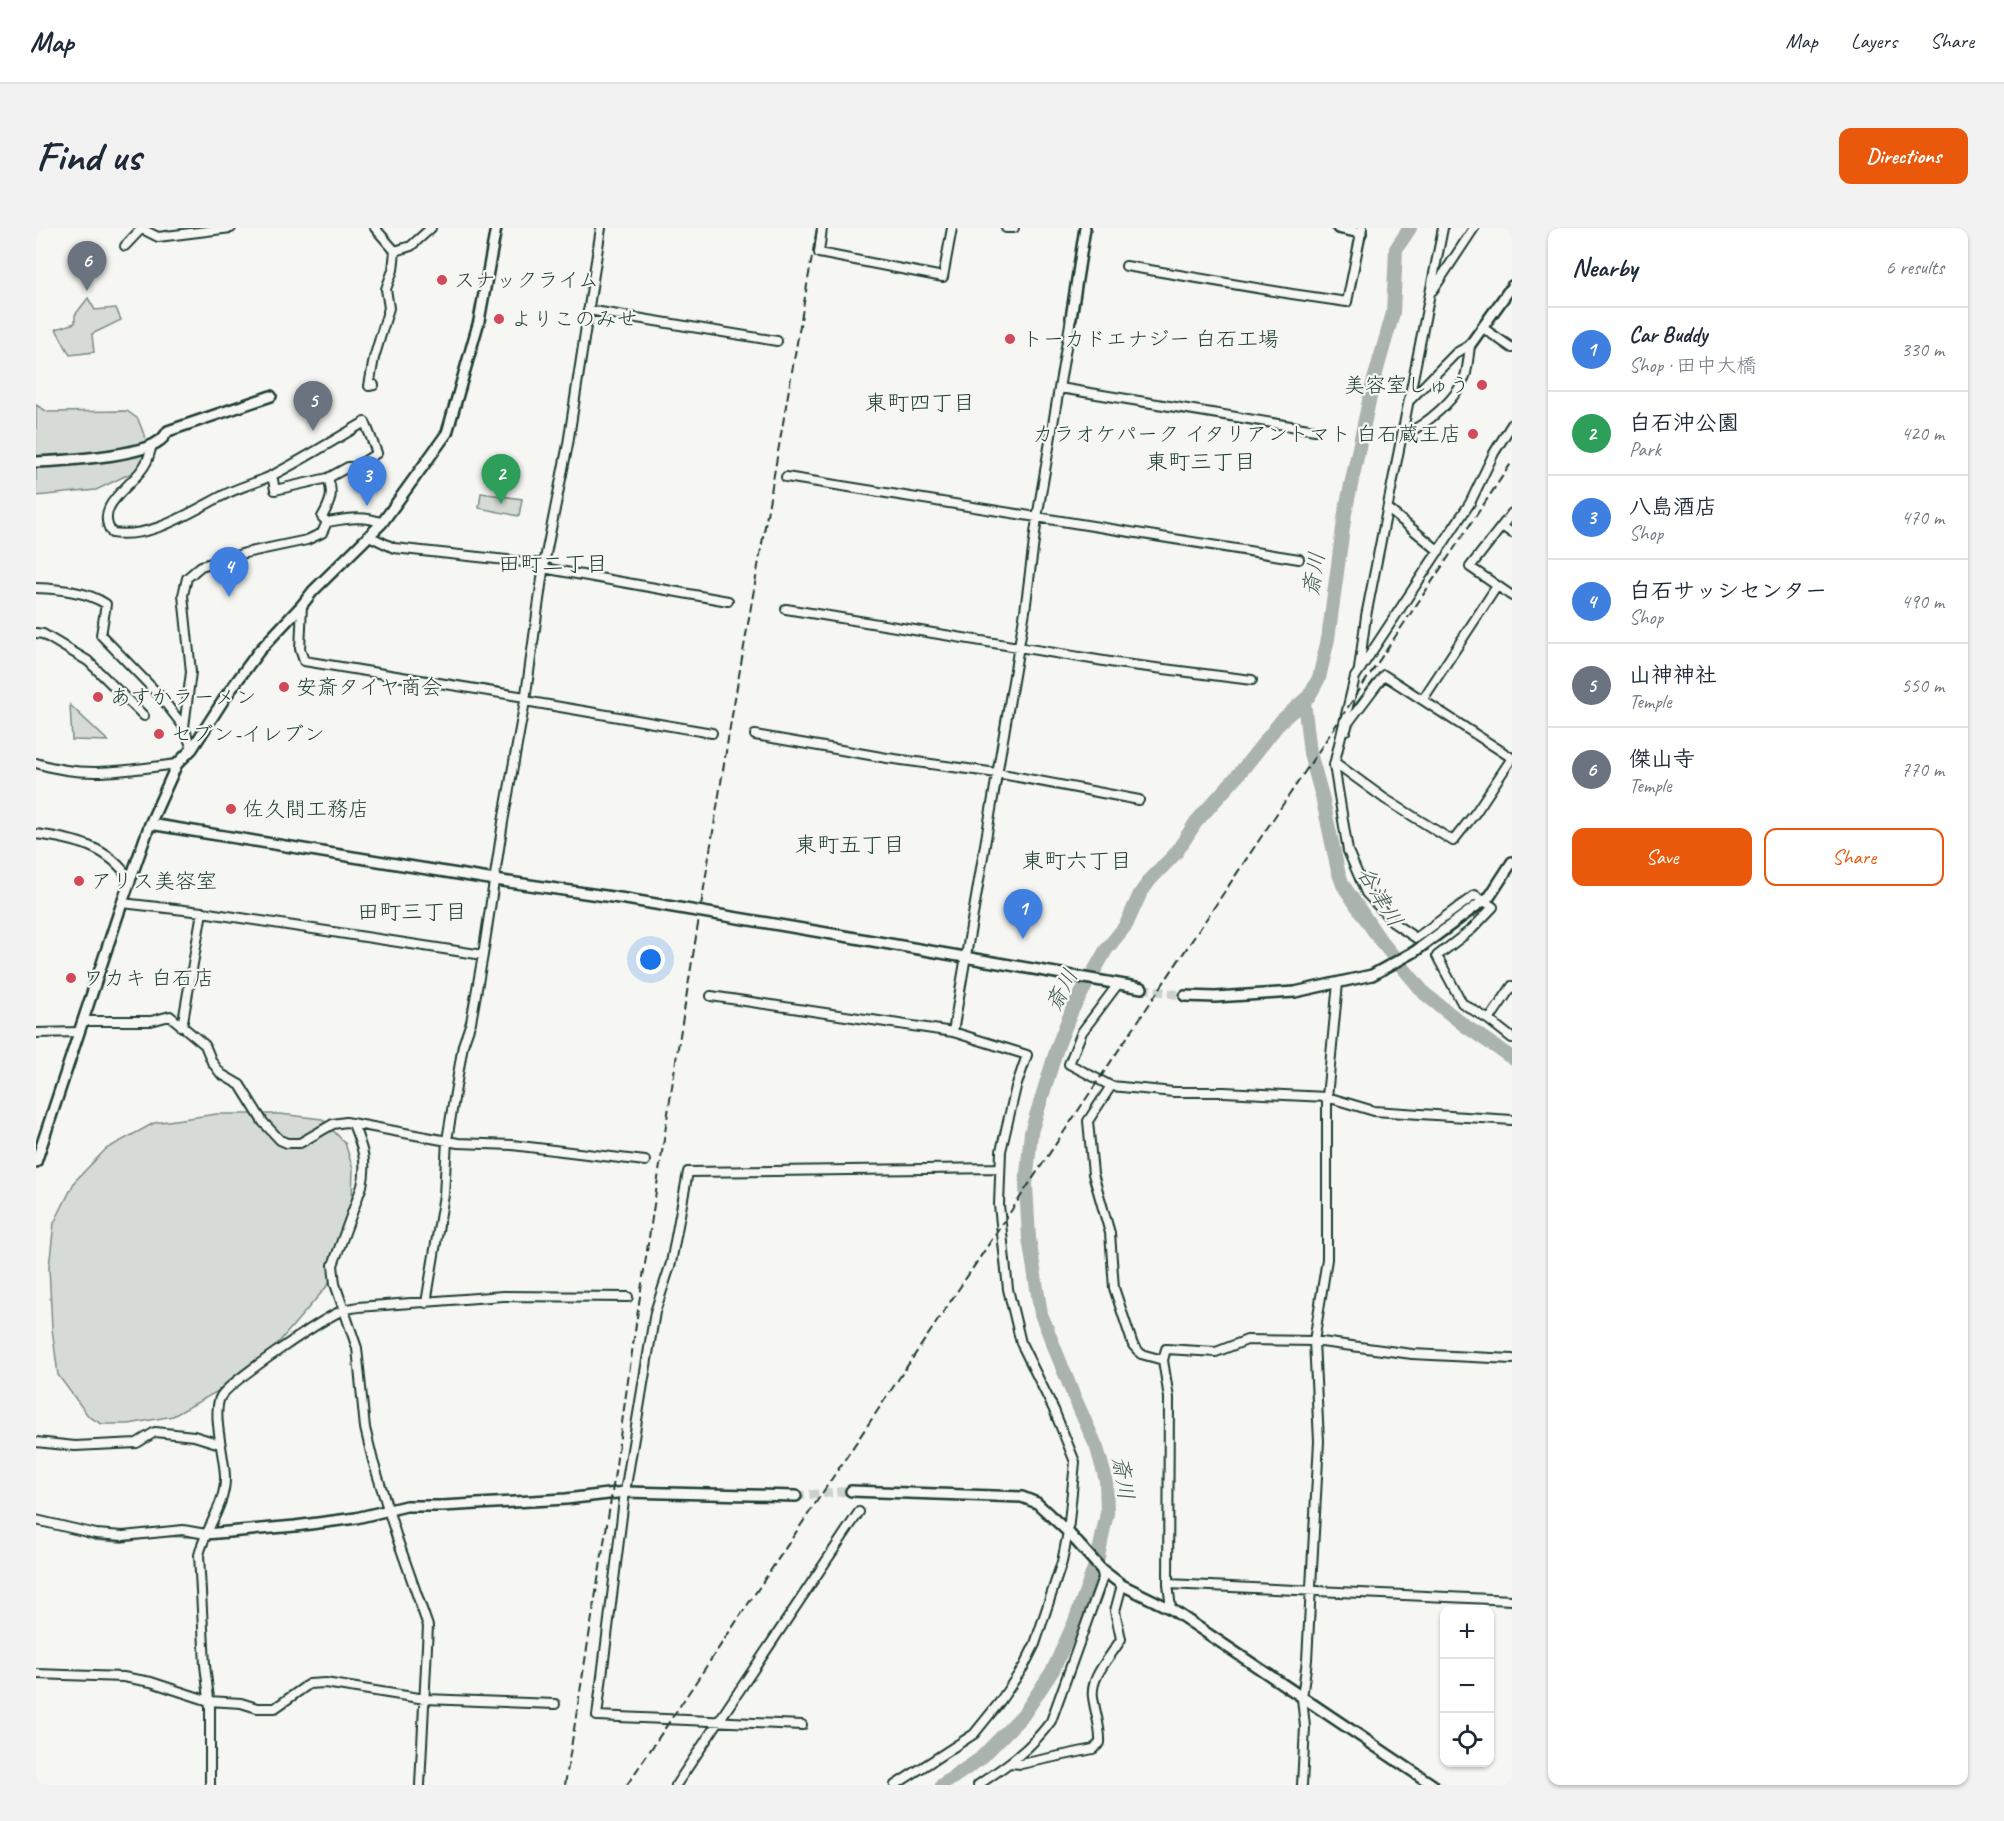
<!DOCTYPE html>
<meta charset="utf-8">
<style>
:root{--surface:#fff;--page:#f2f2f3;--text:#1f2937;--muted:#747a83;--line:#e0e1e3;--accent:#ea580c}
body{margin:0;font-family:Caveat,"Klee One",sans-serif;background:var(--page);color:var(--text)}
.controls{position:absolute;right:18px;bottom:18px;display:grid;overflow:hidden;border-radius:12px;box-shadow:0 2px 4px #0004}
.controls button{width:54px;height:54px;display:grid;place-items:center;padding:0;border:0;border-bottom:2px solid var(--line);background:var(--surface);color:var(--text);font:30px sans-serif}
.you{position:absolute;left:615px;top:732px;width:21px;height:21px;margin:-15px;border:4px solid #fff;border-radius:50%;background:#1a73e8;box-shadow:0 0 0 9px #1a73e833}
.badge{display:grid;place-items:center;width:39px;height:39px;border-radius:50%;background:var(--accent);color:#fff;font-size:20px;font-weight:700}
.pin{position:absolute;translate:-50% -50px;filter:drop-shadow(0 2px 3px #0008)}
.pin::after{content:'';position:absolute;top:32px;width:21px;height:18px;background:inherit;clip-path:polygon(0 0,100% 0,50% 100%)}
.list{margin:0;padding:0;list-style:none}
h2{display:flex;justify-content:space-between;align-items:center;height:78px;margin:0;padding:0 24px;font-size:26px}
h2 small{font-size:20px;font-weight:400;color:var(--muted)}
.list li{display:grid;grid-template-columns:39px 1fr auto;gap:18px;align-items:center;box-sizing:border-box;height:84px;padding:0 24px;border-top:2px solid var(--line)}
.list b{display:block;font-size:22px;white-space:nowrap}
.list p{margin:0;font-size:20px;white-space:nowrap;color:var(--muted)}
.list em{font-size:20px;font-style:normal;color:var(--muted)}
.actions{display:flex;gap:12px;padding:18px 24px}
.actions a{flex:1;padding:14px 0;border:2px solid var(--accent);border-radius:12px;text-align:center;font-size:21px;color:var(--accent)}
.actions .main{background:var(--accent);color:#fff}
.icon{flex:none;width:33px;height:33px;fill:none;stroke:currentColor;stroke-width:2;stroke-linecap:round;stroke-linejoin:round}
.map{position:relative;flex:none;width:1476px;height:1557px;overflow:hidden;border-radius:12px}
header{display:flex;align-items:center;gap:36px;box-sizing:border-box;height:84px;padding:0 30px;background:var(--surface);border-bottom:2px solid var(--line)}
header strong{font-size:28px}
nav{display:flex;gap:33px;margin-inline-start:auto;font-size:21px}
.intro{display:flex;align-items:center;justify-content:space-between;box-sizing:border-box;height:144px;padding:0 36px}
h1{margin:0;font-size:42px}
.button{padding:15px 27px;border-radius:12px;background:var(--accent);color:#fff;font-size:21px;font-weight:700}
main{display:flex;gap:36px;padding:0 36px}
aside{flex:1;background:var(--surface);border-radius:12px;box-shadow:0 2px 4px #0004}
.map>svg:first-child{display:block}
.green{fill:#d6dbd6;stroke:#7a8c85;stroke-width:1.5}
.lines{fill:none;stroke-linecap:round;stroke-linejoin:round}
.stream{stroke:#72847d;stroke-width:2}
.river{stroke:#aab3ae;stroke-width:14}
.tertiary-tunnel{stroke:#cbd1cc;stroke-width:9;stroke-dasharray:9 4.5;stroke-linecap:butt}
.minor-casing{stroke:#1f3d34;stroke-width:12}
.tertiary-casing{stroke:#1f3d34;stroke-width:14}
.minor{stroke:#f6f6f2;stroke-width:8}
.tertiary{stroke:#f6f6f2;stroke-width:9}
.rail{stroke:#1f3d34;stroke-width:2;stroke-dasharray:9 4.5;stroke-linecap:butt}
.tertiary-bridge-casing{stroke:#1f3d34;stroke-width:14;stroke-linecap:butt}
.tertiary-bridge{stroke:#f6f6f2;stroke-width:9}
.poi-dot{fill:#d1495b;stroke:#f6f6f2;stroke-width:2}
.labels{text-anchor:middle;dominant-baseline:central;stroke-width:4.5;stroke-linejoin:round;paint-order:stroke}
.poi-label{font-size:21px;fill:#1f3d34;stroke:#f6f6f2;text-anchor:start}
.neighbourhood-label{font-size:22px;fill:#1f3d34;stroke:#f6f6f2}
.water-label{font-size:22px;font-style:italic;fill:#425a52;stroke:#f6f6f2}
</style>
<header>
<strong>Map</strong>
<nav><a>Map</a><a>Layers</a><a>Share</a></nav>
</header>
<div class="intro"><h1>Find us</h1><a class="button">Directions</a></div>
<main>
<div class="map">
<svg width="1476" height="1557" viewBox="0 0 1476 1557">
<rect width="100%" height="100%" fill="#f6f6f2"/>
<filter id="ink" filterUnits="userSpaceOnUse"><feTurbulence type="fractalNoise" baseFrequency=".0167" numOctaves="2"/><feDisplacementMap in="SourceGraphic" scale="12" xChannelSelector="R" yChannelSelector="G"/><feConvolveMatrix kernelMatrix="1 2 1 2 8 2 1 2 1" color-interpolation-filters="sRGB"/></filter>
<g filter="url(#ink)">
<path class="green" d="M52,70l7,12 21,-2 5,12 -29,14 2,18 -24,3 -14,-26 19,-6v-8z
M0,177l12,7 79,-1 11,8 8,21v26l-50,24 -60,6z
M445,265l41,6 -3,17 -40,-8z
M34,477l38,36 -36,-1z
M181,886h63l42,5 23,24 8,26 -2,60 -23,56 -74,86 -81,45 -44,8h-27l-13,-7 -31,-42 -6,-47 -3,-61 5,-44 21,-42 31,-32 48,-26z"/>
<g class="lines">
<path class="stream" d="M0,1297l36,7 23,8 27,2 41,-6 32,1"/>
<path class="river" d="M1268,474l6,51 12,43 16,75 5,14 37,55 45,54 39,31 48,33
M906,1557l38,-26 44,-45 29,-44 22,-49 23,-64 9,-44 -1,-33 -9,-32 -24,-54 -32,-80 -12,-76 -3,-53 5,-53 27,-87 14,-35 34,-60 20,-25 14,-31 10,-14 26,-27 20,-31 43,-48 42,-53 28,-25 10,-18 9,-39 17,-126 27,-126 21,-74 3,-64 14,-21"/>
<path class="tertiary-tunnel" d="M1106,760l43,8
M760,1268l55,-5"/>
<g class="minor-casing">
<path id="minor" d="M786,0l-3,25 124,24 9,-49
M970,0h8
M106,1l16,8 73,-9
M89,18l17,-18
M359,23l16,-5 20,-18
M1090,38l166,28 55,8 15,-74
M1397,62l41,-62
M552,82l189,31
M1447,100l29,20
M338,157l-5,1 5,-28 15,-50 -3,-19 7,-19 2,-19 -20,-23
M1024,160l255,42
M1374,172l46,-47 14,-8
M1476,196l-18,29 -24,50 -115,174 -21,88 14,86 18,42 29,31 21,14 59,-43 18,12 -21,22 -35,27 25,47 27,17 23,18
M1367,207c23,-10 56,-37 63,-62 2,-9 3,-19 4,-28
M116,217c-2,6 -3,13 -6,18 -11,23 -54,41 -34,70 39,6 77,-20 110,-37 16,-9 35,-13 51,-21 31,-16 61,-35 92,-53l12,31 -21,14h-8l-20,11
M236,247l3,15 53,-12c6,16 2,25 -6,39l5,5
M750,249l513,82
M1352,281l51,42
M1476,285l-42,54 42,29
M291,294c19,-3 37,-7 55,1
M1466,298l10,7
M333,308l25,12 150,16
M507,340l185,33
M0,360c23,1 50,3 70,16l-5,31 59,61 24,31 8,22
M266,377l-2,44 4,12 221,36
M750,381l330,54 136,17
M0,405l7,1 45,27 56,55
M1323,441l7,-53 77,-388
M1387,471l74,-113
M489,473l187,32
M148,499l7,-55 -8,-77 4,-17 14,-12 44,-13 62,-13 15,-7 5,-11
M1310,502l2,-7 36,-48 128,83
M719,507l132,23 110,15 142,27
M0,535c49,16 91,7 141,1
M1298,537l3,-1 48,35 68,42 23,-29 36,-54
M0,606c37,5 73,12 94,46
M86,675l80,9 281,43
M1082,756l-36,48 -13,32 42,22 63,6h50l103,5 47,14 138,9
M675,768l242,36 74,23 -11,32 -15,64 -2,54 9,84 13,54 33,67 21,52 -7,70 -6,30 -27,82 -11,22 -25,37 -25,31 -79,51
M1453,792l23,-34
M47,793h68l19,-5 35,29 7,17 9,12 19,11 23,37 17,18 7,3h13l33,-19 13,-2 112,21 54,2 133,16
M146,799l20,-115
M917,804l72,-421 12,-93 34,-200
M0,805l43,-1
M1075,858l-23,35 5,53 17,59 4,55 19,57 8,9 22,6
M317,896c9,23 15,37 9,62l-29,79 2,19 22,64 8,80 8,33 24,77 31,88 -8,159
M390,1075l18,-108 3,-55 16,-95 8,-23 12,-67 20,-133 22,-121 19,-137 24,-120 33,-216
M0,1214l39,4 62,-3 18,-11 39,4 26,8
M0,1292l60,14 27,2 60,-6 23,4
M1132,1356l344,16
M1135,1381l-3,-25 1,-186 -6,-38 3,-11 50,3 31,-12 67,1 98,13 100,5
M0,1446l87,3 28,5 58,19 32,2 16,5h18l34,-24 16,-1 100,16 130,5
M766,1497l-205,-9 28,-224 30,-180 16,-49 17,-91 312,-4
M974,1535l11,1 72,-15 7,-6c1,-16 -5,-30 -7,-46 -3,-21 18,-40 28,-58l-6,-28 7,-26
M174,1557v-78l-5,-42 -6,-110c6,-26 27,-51 26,-78 0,-19 -14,-65 -4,-81 10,-15 105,-80 123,-86 5,-2 10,-2 14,-3l145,-11 125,1
M640,1557l183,-273
M942,1557c28,-19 53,-36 73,-64l52,-144 -2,-8
M1266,1557l3,-58 -3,-29 5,-38 12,-219 -5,-100 13,-82v-162l11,-114"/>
</g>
<g class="tertiary-casing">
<path id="tertiary" d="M1302,0l23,5
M1035,90l14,-90
M1434,117l42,-59
M0,234c25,-1 105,-6 123,-21 4,-2 7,-7 9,-10l103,-35
M114,596l345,56 131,19
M808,708l298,52
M1149,768l30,1 80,-5 77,-17 42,-23 76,-56 22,-34
M0,934l86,-259 28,-79 27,-60 15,-15 34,-53 33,-45 43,-46 11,-14 69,-68 65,-90 32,-112 17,-93
M815,1263l171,6 15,6 31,29 33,37 21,16 49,24 262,176
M170,1306l89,-8 61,-8 50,-12h36l124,-7 59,-7 171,4"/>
</g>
<use href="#minor" class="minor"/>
<use href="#tertiary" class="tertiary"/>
<path class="rail" d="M529,1557l47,-292 27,-190 38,-249 53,-327 87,-499
M591,1557l885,-1323"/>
<g class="tertiary-bridge-casing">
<path id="tertiary-bridge" d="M590,671l218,37"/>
</g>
<use href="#tertiary-bridge" class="tertiary-bridge"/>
</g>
</g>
<g class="poi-dot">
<circle cx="406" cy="52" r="6"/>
<circle cx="463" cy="91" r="6"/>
<circle cx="974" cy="111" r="6"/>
<circle cx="1446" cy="157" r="6"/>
<circle cx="1437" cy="206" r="6"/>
<circle cx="248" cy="459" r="6"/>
<circle cx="62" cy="469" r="6"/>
<circle cx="123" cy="506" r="6"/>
<circle cx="195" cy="581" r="6"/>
<circle cx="43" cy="653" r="6"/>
<circle cx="35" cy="750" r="6"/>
</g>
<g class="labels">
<g class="poi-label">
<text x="418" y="52">スナックライム</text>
<text x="475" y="91">よりこのみせ</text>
<text x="986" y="111">トーカドエナジー 白石工場</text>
<text x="1434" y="157" text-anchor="end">美容室しゅう</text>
<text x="1425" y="206" text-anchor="end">カラオケパーク イタリアントマト 白石蔵王店</text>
<text x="260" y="459">安斎タイヤ商会</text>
<text x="74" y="469">あすかラーメン</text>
<text x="135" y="506">セブン-イレブン</text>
<text x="207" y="581">佐久間工務店</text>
<text x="55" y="653">アリス美容室</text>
<text x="47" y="750">ワカキ 白石店</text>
</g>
<g class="neighbourhood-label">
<text x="884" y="175">東町四丁目</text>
<text x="1165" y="234">東町三丁目</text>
<text x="517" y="336">田町二丁目</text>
<text x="814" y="617">東町五丁目</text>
<text x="1041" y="633">東町六丁目</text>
<text x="376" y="684">田町三丁目</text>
</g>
<g class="water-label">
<text transform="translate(1278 346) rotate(-81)">斎川</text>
<text transform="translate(1344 669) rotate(59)">谷津川</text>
<text transform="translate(1026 762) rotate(-63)">斎川</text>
<text transform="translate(1087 1250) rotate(81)">斎川</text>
</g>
</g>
</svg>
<div class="controls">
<button>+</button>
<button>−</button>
<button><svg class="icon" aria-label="locate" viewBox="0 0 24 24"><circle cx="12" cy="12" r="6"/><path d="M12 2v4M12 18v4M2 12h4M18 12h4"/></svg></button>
</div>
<div class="you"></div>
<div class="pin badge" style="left:987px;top:711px;background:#3f7fe0">1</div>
<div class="pin badge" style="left:465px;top:276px;background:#2e9e5b">2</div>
<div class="pin badge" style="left:331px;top:278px;background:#3f7fe0">3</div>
<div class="pin badge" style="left:193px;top:369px;background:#3f7fe0">4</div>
<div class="pin badge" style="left:277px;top:203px;background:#6b7280">5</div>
<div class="pin badge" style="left:51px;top:63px;background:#6b7280">6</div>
</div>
<aside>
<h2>Nearby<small>6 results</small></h2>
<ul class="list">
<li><span class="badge" style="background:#3f7fe0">1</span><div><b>Car Buddy</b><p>Shop · 田中大橋</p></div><em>330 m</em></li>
<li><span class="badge" style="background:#2e9e5b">2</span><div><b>白石沖公園</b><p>Park</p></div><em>420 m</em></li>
<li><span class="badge" style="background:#3f7fe0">3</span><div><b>八島酒店</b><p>Shop</p></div><em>470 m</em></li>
<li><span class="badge" style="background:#3f7fe0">4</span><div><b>白石サッシセンター</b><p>Shop</p></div><em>490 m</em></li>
<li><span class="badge" style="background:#6b7280">5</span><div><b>山神神社</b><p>Temple</p></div><em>550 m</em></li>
<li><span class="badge" style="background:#6b7280">6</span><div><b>傑山寺</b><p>Temple</p></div><em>770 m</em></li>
</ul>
<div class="actions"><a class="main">Save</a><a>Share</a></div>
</aside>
</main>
